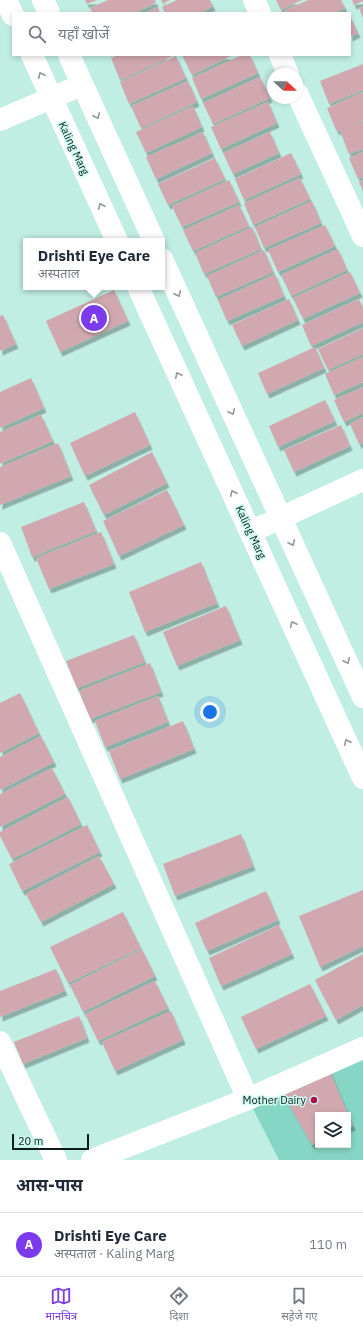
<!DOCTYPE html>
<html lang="hi">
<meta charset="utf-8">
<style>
:root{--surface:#fff;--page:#f6f6f7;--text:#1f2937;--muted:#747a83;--line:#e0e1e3;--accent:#7c3aed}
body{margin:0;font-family:"IBM Plex Sans","Noto Sans Devanagari",sans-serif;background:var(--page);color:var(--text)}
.controls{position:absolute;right:12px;bottom:12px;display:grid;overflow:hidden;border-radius:0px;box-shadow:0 2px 6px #0003}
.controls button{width:36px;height:36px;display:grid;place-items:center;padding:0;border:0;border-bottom:1px solid var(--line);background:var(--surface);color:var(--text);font:20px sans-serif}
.compass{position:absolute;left:267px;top:68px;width:36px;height:36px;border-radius:50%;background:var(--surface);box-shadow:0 2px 6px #0003;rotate:111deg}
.scale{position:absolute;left:12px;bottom:10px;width:77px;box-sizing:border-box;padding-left:4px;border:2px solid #0c1d19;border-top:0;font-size:11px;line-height:14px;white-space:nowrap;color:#0c1d19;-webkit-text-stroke:3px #cefcf0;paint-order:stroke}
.you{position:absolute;left:210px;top:712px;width:14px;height:14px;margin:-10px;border:3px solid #fff;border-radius:50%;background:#1a73e8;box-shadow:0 0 0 6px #1a73e833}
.badge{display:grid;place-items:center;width:26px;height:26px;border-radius:50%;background:var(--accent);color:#fff;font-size:13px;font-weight:700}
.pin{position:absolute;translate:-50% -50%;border:2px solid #fff;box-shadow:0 1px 4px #0006}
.popup{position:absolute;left:23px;top:238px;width:142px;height:52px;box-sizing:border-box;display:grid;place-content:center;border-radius:0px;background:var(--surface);filter:drop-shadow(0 1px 3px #0005);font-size:13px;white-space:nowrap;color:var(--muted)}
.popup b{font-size:15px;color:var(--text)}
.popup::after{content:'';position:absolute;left:50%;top:100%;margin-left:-8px;border:8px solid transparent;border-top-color:var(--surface)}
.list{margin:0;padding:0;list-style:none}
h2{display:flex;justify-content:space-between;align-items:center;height:52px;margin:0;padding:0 16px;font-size:17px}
h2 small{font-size:13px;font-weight:400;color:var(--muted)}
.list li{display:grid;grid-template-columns:26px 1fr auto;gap:12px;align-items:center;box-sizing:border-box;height:64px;padding:0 16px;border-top:1px solid var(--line)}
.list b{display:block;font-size:15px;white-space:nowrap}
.list p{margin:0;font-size:13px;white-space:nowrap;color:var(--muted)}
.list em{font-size:13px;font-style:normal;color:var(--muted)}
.icon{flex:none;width:22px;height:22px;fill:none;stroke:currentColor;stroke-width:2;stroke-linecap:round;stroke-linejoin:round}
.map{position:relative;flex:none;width:363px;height:1160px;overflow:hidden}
.search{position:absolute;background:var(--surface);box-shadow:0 2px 6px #0003;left:12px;right:12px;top:12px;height:44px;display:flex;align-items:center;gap:10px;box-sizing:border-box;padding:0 14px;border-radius:0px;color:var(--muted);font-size:15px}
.sheet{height:116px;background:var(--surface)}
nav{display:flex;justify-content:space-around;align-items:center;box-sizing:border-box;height:56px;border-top:1px solid var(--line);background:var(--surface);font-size:11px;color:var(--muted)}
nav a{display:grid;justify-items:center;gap:2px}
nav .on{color:var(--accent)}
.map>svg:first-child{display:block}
.green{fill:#85d6c5;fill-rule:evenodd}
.building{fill:#d1a8b0;filter:url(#shadow)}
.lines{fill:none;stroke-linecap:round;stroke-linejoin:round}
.minor{stroke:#fff;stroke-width:22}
.oneway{stroke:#929998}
.poi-dot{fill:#a6134d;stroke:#cefcf0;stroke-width:1.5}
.labels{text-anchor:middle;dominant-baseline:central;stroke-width:3;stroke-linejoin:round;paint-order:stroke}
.street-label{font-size:11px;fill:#0c1d19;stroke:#cefcf0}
.poi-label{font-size:11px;fill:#0c1d19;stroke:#cefcf0;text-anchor:end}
</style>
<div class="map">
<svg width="363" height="1160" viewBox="0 0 363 1160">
<defs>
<filter id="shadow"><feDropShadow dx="2.5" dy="4.5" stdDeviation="0" flood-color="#0004"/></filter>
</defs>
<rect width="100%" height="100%" fill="#c1eee3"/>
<path class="green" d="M363,1048v112h-84l-31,-61zM318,1115h30v30h-30z"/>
<path class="building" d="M85,0h12l-10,4z
M108,0h47l1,3 -21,10h-42l-3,-5z
M161,0h9l-7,4z
M177,0h33l3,6 -13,7h-35l-3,-6z
M276,0h26l-21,10z
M308,0h33l4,8 -10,5h-51v-2z
M352,0h11v1l-9,4z
M363,6v12l-4,-10z
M158,7l2,6h-15z
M350,16l8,17 -8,4z
M118,55h57l-55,25 -9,-22z
M182,55h51l-41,20z
M242,55h8l8,18 -57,26 -9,-21z
M176,56l10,22 -57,26 -9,-22z
M363,64v26l-34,14 -9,-23z
M260,77l10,21 -57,26 -10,-21z
M188,81l9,21 -56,26 -10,-22z
M363,92v28l-11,5 11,-4v28l-14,5 -9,-23 -4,-1 -9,-22z
M268,102l9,21 -56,26 -10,-22z
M193,106l9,21 -56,26 -10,-21z
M203,132l9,21 -56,26 -10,-22z
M270,132l9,21 -46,21 -10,-21z
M363,152v25l-5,2 -9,-21z
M291,153l10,21 -57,26 -9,-21z
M215,158l10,21 -57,26 -10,-21z
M300,178l10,21 -57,26 -9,-22z
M229,180l10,22 -57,25 -10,-21z
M363,180v11l-4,-9z
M312,201l9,22 -57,25 -9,-21z
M239,205l10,21 -56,25 -10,-21z
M325,225l10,21 -57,26 -10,-22z
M252,227l9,22 -57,25 -9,-21z
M338,249l9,21 -56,26 -10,-21z
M264,250l9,22 -57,25 -9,-21z
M350,272l10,21 -57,26 -10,-21z
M275,274l9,22 -57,25 -9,-21z
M114,290l14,31 -68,31 -14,-31z
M289,299l9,21 -56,26 -10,-21z
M359,299l4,10v13l-52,24 -9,-21z
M3,315l13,29 -16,7v-35z
M363,328v26l-35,16 -10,-21z
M315,347l9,21 -57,26 -9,-21z
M363,357v25l-29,13 -9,-21z
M31,378l13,30 -44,20v-36z
M363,387v26l-19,9 -10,-22z
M325,400l10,21 -57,26 -9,-21z
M135,412l15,33 -65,31 -15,-33z
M41,415l12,26 -53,23v-32z
M363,417v26l-4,1 -9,-20z
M341,425l9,21 -56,26 -10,-22z
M58,443l13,33 -71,29v-38z
M152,452l15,31 -63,32 -15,-30z
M167,490l17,35 -65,31 -16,-35z
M84,502l12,29 -64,26 -11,-30z
M101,532l13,32 -65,25 -13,-31z
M201,562l16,41 -72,29 -16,-40z
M226,606l14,34 -63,26 -14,-34z
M134,635l11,27 -68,26 -11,-27z
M150,663l11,29 -71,27 -11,-28z
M20,693l19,40 -39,20v-50z
M158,696l10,26 -63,25 -10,-26z
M183,721l11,28 -74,30 -11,-28z
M41,736l13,26 -54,28v-33z
M52,768l13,26 -65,33v-33z
M68,797l13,27 -69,35 -12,-23v-4z
M87,825l13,27 -78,39 -13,-27z
M241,834l12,32 -78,30 -12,-32z
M99,856l15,28 -73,38 -15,-28z
M363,890v56l-43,21 -21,-51z
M266,891l12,29 -71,31 -12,-28z
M123,912l18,36 -73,35 -18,-36z
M279,925l13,29 -71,32 -12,-28z
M142,949l13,27 -72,36 -13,-27z
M363,954v51l-27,15 -21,-40z
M56,969l9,22 -65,26v-26z
M155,981l13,27 -70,33 -13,-27z
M310,984l16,32 -70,33 -15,-32z
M171,1011l12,29 -68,31 -13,-29z
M79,1016l8,22 -64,26 -9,-22z
M327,1064l26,62 -5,2v-13h-30v27l-6,3 -34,-59z"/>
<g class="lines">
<path class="minor" d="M6,0l7,15
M43,0l6,13
M254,0l6,13
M32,55l85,186
M69,55l85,186
M280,55l8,19
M297,93l66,143
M0,120l82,-35
M162,259l201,438
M138,287l225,491
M250,532l113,-52
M0,543l248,556
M0,1042l56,118
M92,1160l156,-61 115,-51"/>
</g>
<defs><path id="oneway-chevron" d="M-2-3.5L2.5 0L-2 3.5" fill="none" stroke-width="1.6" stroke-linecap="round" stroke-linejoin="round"/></defs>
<g class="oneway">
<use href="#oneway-chevron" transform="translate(41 75) rotate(-115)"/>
<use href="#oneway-chevron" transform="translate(97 116) rotate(65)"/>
<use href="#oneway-chevron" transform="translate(101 206) rotate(-115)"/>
<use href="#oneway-chevron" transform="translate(178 294) rotate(65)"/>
<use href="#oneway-chevron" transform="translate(178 375) rotate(-115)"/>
<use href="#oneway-chevron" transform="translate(232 412) rotate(65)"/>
<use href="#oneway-chevron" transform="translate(233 493) rotate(-115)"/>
<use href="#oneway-chevron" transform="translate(292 543) rotate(65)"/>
<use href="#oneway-chevron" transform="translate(293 624) rotate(-115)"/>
<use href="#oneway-chevron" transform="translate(347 661) rotate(65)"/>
<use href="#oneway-chevron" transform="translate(347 742) rotate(-115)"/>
</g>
<circle class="poi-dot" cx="314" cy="1100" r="4"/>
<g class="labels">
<g class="street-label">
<text transform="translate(74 148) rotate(65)">Kaling Marg</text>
<text transform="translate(251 532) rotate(65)">Kaling Marg</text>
</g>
<g class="poi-label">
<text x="306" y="1100">Mother Dairy</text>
</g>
</g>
</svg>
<div class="controls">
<button><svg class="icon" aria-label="layers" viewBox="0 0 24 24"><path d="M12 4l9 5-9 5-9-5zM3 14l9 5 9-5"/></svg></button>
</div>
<svg class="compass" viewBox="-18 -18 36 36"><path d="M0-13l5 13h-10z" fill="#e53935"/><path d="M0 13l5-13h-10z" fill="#747a83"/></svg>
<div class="scale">20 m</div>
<div class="you"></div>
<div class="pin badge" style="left:94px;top:318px">A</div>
<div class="popup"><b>Drishti Eye Care</b>अस्पताल</div>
<div class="search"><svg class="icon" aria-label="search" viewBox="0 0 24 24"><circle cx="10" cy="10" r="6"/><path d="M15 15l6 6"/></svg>यहाँ खोजें</div>
</div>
<section class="sheet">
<h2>आस-पास<small></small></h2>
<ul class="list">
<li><span class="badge">A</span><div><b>Drishti Eye Care</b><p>अस्पताल · Kaling Marg</p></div><em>110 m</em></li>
</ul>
</section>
<nav>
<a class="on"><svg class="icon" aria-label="map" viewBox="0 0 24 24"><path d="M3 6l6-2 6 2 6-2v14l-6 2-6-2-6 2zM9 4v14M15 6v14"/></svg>मानचित्र</a>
<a><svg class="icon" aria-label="directions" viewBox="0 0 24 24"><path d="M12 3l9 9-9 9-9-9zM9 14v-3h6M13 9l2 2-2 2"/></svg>दिशा</a>
<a><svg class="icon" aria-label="saved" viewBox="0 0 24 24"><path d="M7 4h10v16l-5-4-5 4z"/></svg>सहेजे गए</a>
</nav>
